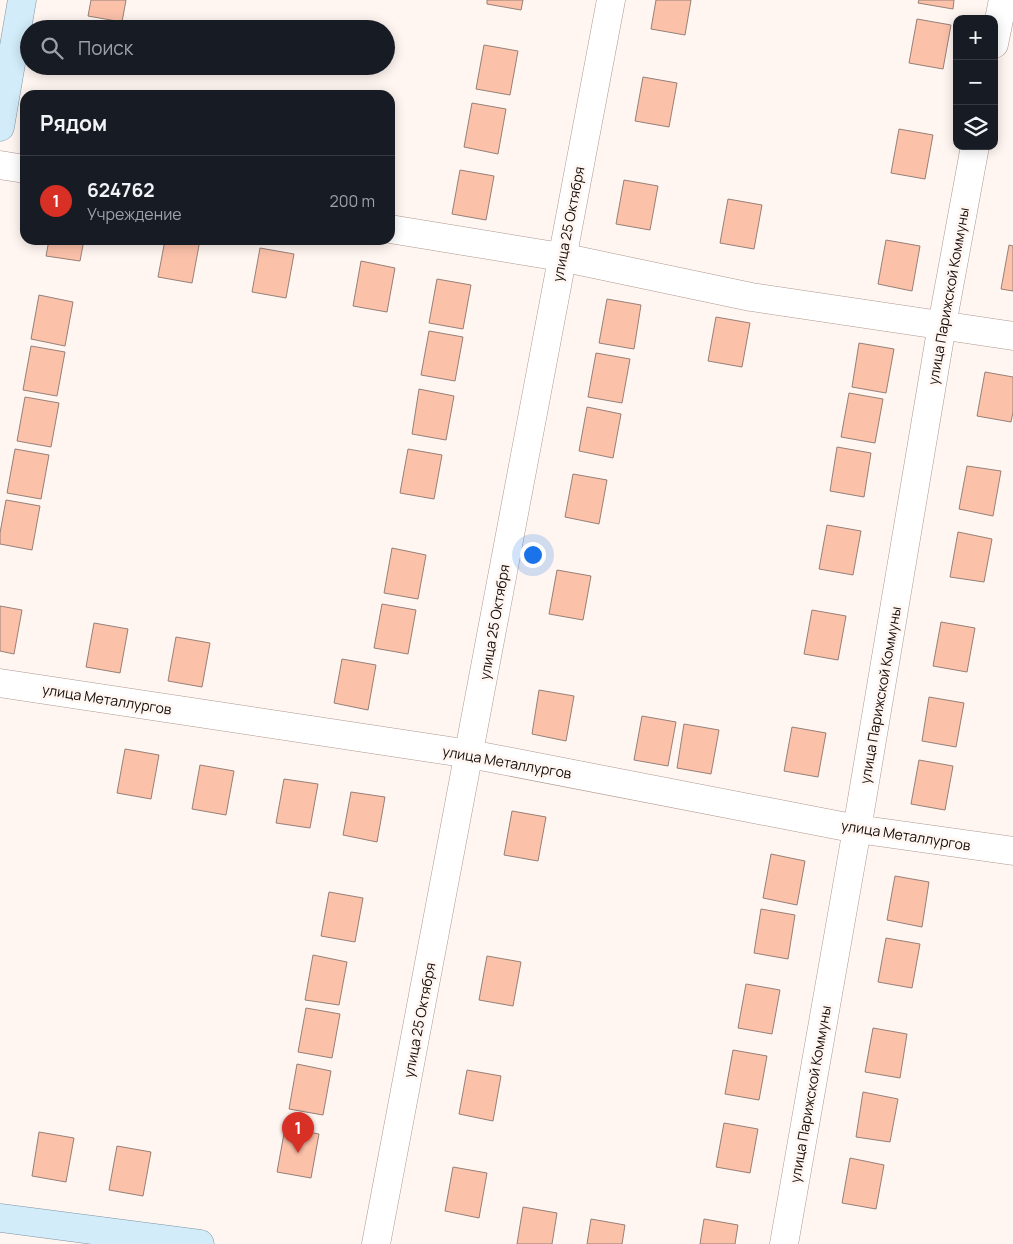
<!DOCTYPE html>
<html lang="ru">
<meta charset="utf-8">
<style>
:root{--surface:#171b24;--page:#20242c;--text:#f1f3f6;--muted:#9ea1a6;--line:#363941;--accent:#d93025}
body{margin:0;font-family:Manrope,sans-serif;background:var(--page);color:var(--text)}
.controls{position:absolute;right:15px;top:15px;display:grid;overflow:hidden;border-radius:10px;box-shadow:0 2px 12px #0003}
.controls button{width:45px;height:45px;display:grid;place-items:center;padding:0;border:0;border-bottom:1px solid var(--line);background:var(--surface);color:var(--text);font:25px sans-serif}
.you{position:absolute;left:532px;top:554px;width:18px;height:18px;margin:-12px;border:4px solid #fff;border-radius:50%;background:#1a73e8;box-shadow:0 0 0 8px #1a73e833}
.badge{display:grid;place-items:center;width:32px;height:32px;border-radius:50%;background:var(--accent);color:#fff;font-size:16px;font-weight:700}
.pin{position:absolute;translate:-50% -41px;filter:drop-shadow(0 1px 2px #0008)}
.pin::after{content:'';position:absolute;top:26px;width:18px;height:15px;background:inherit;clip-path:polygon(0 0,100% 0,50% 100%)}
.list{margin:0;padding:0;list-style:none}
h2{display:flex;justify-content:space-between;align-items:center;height:65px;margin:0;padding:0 20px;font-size:21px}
h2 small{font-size:16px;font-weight:400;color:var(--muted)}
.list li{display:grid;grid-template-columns:32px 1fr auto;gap:15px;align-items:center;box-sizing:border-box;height:90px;padding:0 20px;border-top:1px solid var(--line)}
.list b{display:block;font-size:19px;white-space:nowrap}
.list p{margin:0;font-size:16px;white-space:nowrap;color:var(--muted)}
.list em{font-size:16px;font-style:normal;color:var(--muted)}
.icon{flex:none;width:28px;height:28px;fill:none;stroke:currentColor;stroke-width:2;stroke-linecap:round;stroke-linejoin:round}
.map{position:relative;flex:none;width:1013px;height:1244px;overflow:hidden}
.search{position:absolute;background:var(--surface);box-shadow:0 2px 12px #0003;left:20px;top:20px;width:375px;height:55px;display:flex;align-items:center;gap:12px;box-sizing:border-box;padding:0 18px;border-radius:28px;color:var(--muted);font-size:19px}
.panel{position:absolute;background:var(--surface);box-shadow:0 2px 12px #0003;left:20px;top:90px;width:375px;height:155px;border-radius:15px}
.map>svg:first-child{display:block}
.building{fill:#fbc1a9;stroke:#978077}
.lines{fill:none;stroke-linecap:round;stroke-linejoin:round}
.minor-casing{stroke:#af988e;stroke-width:29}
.major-casing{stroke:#7b95a2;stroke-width:29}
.minor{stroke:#fff;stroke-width:28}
.major{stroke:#d2ecfa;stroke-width:28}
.labels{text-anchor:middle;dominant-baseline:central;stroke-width:5;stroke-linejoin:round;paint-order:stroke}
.street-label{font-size:14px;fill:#120b07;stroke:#fff5f1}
</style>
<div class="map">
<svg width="1013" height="1244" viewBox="0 0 1013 1244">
<rect width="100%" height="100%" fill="#fff5f1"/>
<path class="building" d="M91,0h35l-4,22 -34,-6z
M487,0h36l-2,10 -34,-6z
M656,0h35l-6,35 -34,-6z
M919,0h35l-1,9 -35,-6z
M917,19l34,6 -8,44 -34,-6z
M484,45l34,6 -8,44 -34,-6z
M643,77l34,6 -8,44 -34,-6z
M472,103l34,6 -8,45 -34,-7z
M899,129l34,6 -8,44 -34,-6z
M460,170l34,6 -8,44 -34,-6z
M624,180l34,6 -8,44 -34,-6z
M728,199l34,6 -8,44 -34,-6z
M49,240h35l-4,21 -34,-5z
M165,240h35l-8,43 -34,-6z
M886,240l34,6 -8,45 -34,-7z
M1009,245l4,1v45l-12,-2z
M260,248l34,6 -8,44 -34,-6z
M361,261l34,7 -8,44 -34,-6z
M437,279l34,6 -8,44 -34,-6z
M39,295l34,7 -8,44 -34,-7z
M607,299l34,6 -7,44 -35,-6z
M716,317l34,6 -8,44 -34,-6z
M429,331l34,6 -8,44 -34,-6z
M859,343l35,6 -8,44 -34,-6z
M31,346l34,6 -8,44 -34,-6z
M596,353l34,6 -8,44 -34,-6z
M985,372l28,5v35l-2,10 -34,-6z
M419,389l35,7 -8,44 -34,-6z
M849,393l34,6 -8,44 -34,-6z
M25,397l34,6 -8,44 -34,-6z
M587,407l34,7 -8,44 -34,-7z
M837,447l34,6 -7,44 -34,-6z
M15,449l34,6 -8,44 -34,-6z
M408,449l34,6 -8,44 -34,-6z
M967,466l34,5 -8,45 -34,-7z
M573,474l34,6 -8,44 -34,-7z
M6,500l34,6 -8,44 -32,-6v-11z
M827,525l34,6 -8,44 -34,-6z
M958,532l34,7 -8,43 -34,-5z
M392,548l34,7 -8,44 -34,-6z
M557,570l34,6 -8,44 -34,-6z
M382,604l34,6 -8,44 -34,-6z
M0,606l22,4 -8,44 -14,-3z
M812,610l34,6 -8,44 -34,-6z
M941,622l34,6 -8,44 -34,-6z
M94,623l34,6 -8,44 -34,-6z
M176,637l34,6 -8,44 -34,-6z
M342,659l34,6 -8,45 -34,-7z
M539,690l35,6 -8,45 -34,-7z
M929,697l35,6 -8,44 -34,-6z
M642,716l34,6 -8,44 -34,-6z
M684,724l35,6 -8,44 -34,-6z
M792,727l34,6 -8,44 -34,-6z
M125,749l34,6 -8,44 -34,-6z
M919,760l34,6 -8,44 -34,-6z
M200,765l34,6 -8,44 -34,-6z
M284,779l34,5 -8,44 -34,-5z
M351,792l34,5 -8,45 -34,-7z
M512,811l34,6 -8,44 -34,-6z
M771,854l34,7 -8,44 -34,-7z
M895,876l34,6 -7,45 -35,-7z
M329,892l34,6 -8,44 -34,-6z
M761,909l34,6 -7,44 -34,-6z
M886,938l34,6 -8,44 -34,-6z
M313,955l34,7 -8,43 -34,-5z
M487,956l34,6 -8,44 -34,-6z
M746,984l34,6 -8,44 -34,-6z
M306,1008l34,6 -8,44 -34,-6z
M873,1028l34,6 -7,44 -35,-6z
M733,1050l34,6 -8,44 -34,-6z
M297,1064l34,7 -8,44 -34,-6z
M467,1070l34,6 -8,45 -34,-7z
M863,1092l35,7 -8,43 -34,-5z
M724,1123l34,6 -8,44 -34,-6z
M285,1128l34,6 -8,44 -34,-6z
M39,1132l35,6 -8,44 -34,-6z
M117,1146l34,6 -8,44 -34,-6z
M850,1158l34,7 -8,44 -34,-6z
M453,1167l34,6 -8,45 -34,-7z
M523,1207l34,6 -5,31h-35z
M591,1219l34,6 -3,19h-35z
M704,1219l34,6 -3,19h-35z"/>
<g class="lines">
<g class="minor-casing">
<path id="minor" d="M994,44l9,-44
M0,165l25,4
M390,229l171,28 190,40 262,39
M0,683l470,71 387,75 156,22
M376,1244l235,-1244
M784,1244l73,-415 85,-504 33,-179"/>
</g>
<g class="major-casing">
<path id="major" d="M0,127l22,-127
M0,1218l200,26"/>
</g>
<use href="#minor" class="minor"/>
<use href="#major" class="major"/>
</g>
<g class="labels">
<g class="street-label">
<text transform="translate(568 224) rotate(-79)">улица 25 Октября</text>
<text transform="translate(948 296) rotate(-80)">улица Парижской Коммуны</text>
<text transform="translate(494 622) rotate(-80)">улица 25 Октября</text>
<text transform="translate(880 695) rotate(-80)">улица Парижской Коммуны</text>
<text transform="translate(107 699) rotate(9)">улица Металлургов</text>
<text transform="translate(507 762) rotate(10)">улица Металлургов</text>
<text transform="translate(906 835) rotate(9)">улица Металлургов</text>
<text transform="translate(419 1020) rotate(-79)">улица 25 Октября</text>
<text transform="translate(810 1094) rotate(-80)">улица Парижской Коммуны</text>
</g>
</g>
</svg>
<div class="controls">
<button>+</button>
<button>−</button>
<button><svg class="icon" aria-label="layers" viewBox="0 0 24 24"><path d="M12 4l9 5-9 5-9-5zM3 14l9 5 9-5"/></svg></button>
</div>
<div class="you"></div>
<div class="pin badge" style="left:298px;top:1153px">1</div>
<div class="search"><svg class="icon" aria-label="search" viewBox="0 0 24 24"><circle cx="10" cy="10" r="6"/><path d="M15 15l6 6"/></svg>Поиск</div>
<section class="panel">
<h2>Рядом<small></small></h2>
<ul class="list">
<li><span class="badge">1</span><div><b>624762</b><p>Учреждение</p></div><em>200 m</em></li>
</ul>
</section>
</div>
